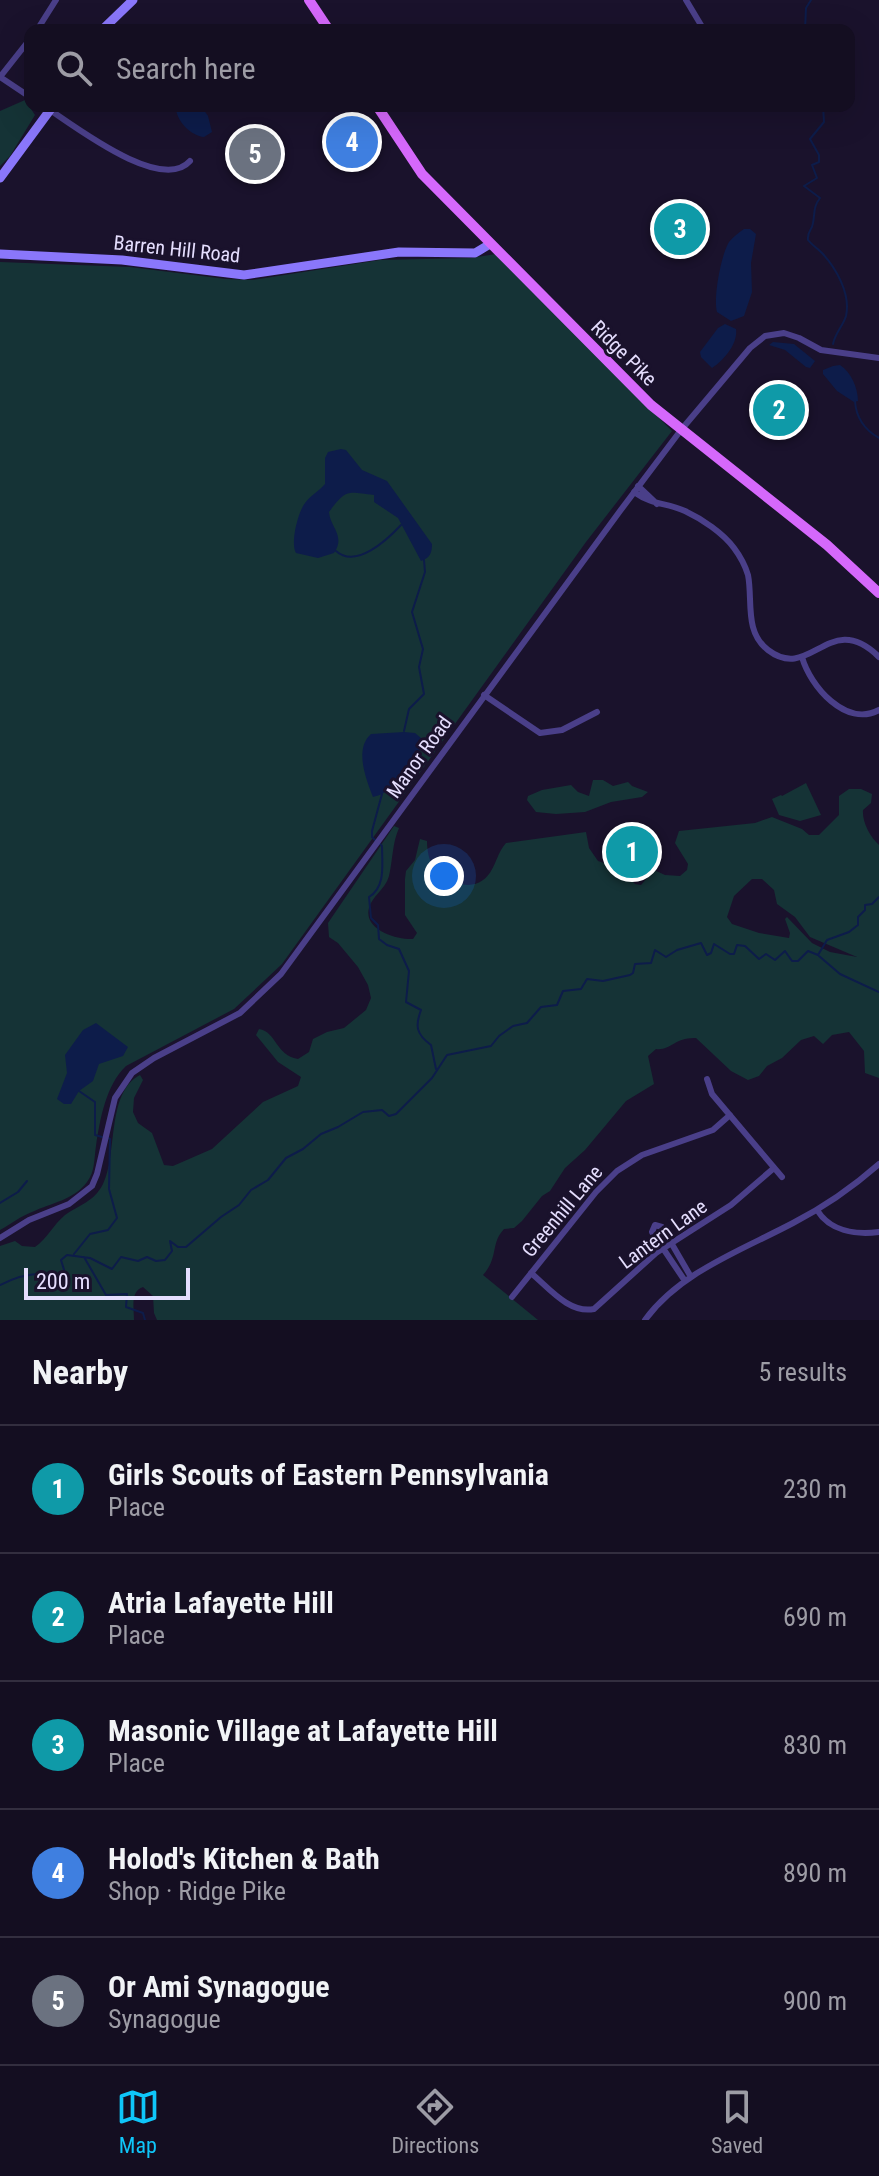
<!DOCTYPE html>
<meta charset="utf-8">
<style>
:root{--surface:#140e21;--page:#211c2e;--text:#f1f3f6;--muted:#9d9ca5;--line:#332e3f;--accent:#0fc6f9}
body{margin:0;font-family:"Roboto Condensed",sans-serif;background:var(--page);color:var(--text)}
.scale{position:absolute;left:24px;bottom:20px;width:166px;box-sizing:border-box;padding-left:8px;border:4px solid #e5defe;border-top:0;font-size:22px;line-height:28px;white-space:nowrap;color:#e5defe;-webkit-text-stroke:6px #1a122c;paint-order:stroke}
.you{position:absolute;left:444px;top:876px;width:28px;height:28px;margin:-20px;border:6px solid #fff;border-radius:50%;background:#1a73e8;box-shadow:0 0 0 12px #1a73e833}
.badge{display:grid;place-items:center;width:52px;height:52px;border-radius:50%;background:var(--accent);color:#fff;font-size:26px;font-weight:700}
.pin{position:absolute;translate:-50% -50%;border:4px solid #fff;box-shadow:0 2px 8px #0006}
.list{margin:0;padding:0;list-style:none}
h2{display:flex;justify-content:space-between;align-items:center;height:104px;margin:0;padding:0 32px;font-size:34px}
h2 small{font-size:26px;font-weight:400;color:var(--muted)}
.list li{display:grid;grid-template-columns:52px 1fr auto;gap:24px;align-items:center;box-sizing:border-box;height:128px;padding:0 32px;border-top:2px solid var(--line)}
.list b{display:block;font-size:30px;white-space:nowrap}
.list p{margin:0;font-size:26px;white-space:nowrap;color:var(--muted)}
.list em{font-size:26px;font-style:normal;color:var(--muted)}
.icon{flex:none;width:44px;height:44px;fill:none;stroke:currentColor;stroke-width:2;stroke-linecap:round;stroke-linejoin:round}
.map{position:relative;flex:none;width:879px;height:1320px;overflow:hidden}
.search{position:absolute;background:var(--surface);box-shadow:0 8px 32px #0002;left:24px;right:24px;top:24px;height:88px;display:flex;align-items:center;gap:20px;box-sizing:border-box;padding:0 28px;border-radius:16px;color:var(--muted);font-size:30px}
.sheet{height:744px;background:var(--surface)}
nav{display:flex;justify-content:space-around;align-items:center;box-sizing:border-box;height:112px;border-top:2px solid var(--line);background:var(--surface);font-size:22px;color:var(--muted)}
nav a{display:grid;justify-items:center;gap:4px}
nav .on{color:var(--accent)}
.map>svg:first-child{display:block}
.green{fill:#153336;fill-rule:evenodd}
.water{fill:#0d1c4a}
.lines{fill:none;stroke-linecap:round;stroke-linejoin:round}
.stream{stroke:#0d1c4a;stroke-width:2}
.street{stroke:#4a3f89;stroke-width:6}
.secondary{stroke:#8a77fb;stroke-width:9}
.primary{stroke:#d568fb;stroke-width:10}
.labels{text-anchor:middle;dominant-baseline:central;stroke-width:6;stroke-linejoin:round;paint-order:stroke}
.street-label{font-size:20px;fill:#e5defe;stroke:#1a122c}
</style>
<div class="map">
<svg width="879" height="1320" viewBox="0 0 879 1320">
<rect width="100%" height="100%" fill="#1a122c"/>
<path class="green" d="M25,100l10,15 -25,41 -10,10v-55z
M496,254l176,177 -86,111 -304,422 -48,45 -108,57c-20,19 -26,53 -30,80 -2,13 -1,26 -9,36 -13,18 -36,21 -55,30 -11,4 -21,12 -32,18v-968l130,5 96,12 26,1 128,-20 91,-2z
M593,780h10l10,6 15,-4 4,4 16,6 -6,5 -31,5 -26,10 -29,2 -20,-2 -9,-12 1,-4 14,-6 29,-5 7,7 11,4z
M806,783l15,32 -21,6 -21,-6 -7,-16 9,-4 1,1z
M849,789h12l11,5 -1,9 -8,7c-1,12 7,27 16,35v233l-14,-5 -1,-22 -15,-19 -17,3 -9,9 -9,-8 -13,4 -19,18 -15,8 -8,10 -11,4 -17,-9 -35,-33c-21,-1 -26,13 -40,11l-8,7 6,28 -28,17 -41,49 -20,18 -15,23 -8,5 -20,25 -8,7 -10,1c-14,15 -5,28 -21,46l55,45h-381l-3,-7 -1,-17 -10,-9c-13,4 -9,21 -9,33h-134v-74l15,-5 7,5 13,1c12,-8 18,-22 30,-32 14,-10 29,-13 38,-31 15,-29 3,-92 37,-109l3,5 -9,18 -1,14 5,11 14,10 12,32 9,1 39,-17 51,-47 35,-16 3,-9 -23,-15 -22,-27 3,-6c18,3 16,26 39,30l11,-7 4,-13 14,-7 17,-4 22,-18 5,-12 -3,-13 -10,-18 -20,-24 -9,-6 -1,-14 66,-97 5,2c-7,16 -6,31 -10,48 -4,14 -17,20 -20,32 -6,22 29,32 44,31l4,-6 -12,-18v-36l1,-8 9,-11 5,-21 7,2c0,6 1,14 3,19 9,18 36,33 53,20 12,-8 13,-26 23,-37l80,-11 3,16 9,13 21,7 16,16 6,1 13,-15 11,5 15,1 7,-6 1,-6 -13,-21 4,-12 76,-8 17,-6 30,12 7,6h10l20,-20v-19zM752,879h10l12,11 3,14 18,13 15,20 47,20 -27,-5 -18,-9 -25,-26 -2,2 5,14 -1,5 -30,-5 -27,-9 -5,-7 7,-21z"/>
<path class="water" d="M176,106h25l7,10 4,16 -8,5c-13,-1 -29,-17 -28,-31z
M744,229h6l6,5 -5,29 1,29 -8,24 -13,5 -14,-9c-4,-14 4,-57 12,-70 4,-5 9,-9 15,-13z
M725,324l11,5c2,15 -12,31 -24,39l-11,-11 -1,-5 18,-24z
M773,342l21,2 21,17 -5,7 -4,-1 -21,-17 -16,-5z
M833,366l7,-1c11,7 18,23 18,36l-4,1 -17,-11 -14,-17v-4z
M341,449l5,1 16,20 25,11 45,63c0,9 -2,14 -11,17l-23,-43 -24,-16v-7c-27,-3 -27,-7 -45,17 1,15 17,24 5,41l-16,5 -22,-5c-6,-10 2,-41 9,-50 5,-7 14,-12 20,-19v-26l3,-6z
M404,732l11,1 6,5c3,21 -27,55 -48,59 -7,-18 -19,-48 -2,-63z
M96,1023l32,24 -5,9 -24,8 -6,17 -14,10 -8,13h-7l-7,-5 10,-26 -2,-18 18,-25z"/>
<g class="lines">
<path class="stream" d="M805,30l1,-22 5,-8
M823,106l1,16 -14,17 9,16v7l-7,3 5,13 -13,8 16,12c-7,9 -5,15 -7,25 -1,8 -6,8 -5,17 4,5 9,8 14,13 14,15 29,41 24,63 -3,10 -11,17 -13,28
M855,401c1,16 10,29 24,37
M336,551c20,18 51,-11 65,-26
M404,731l5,-22 15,-15 -5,-27 4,-18 -11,-37 13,-40 -1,-12
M375,840l-3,-3v-6l10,-37
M380,844l2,2c0,18 4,41 -13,51l2,21 7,7 1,14 8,6 12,4 10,22 -3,31 15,8c-6,16 -5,24 10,35l5,24
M819,956l21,18 39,18
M79,1091l16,11v33l7,2
M0,1203l18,-11 9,-11
M74,1254l16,-20 18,-4 9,-12 -8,-29 1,-50 -2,-1
M84,1257l22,38 21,-1 -1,13 17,6 2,7
M0,1285c20,-10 41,-15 62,-8l3,-4 -4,-13 6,-5 23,3 22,11 9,-12 17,4 9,-4 9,4 9,-1 7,-9 -2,-10 8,6h8l35,-30 18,-12 12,-15 17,-10 18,-22 17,-9 18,-15 17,-7 25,-15 19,-2 7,6 7,-2 36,-36 15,-23 44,-9 8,-10 14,-10 14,-3 14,-16 16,-2 6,-14 18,-2 6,-10 16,2 27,-6 3,-2 2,-9 16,-1 4,-13 11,7 11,-7 24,-7 6,12 4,-2 3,-9 16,10h4l3,-9 8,1 14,13 7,-5 9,6 10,-9 7,10h6l10,-10 10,4 9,-15 22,-8 9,-7v-8l7,-7v-5l7,-1 7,-7"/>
<path class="street" d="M686,0l18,30
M37,30l19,-30
M0,77l30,-38
M0,77l30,20
M44,106c28,18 117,88 146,55
M638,486l19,18
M634,492c20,14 31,10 51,19 17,8 38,22 49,37 6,8 11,17 14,27 5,25 -4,57 20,75 43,33 61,-42 111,7
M802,657c8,29 44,71 77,53
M484,695l56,38 22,-3 35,-18
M707,1079l5,15 70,83
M817,1210c13,21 38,25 62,22
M0,1238l29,-18 40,-16 23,-18 5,-12 18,-76 17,-25 22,-15 86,-45 41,-39 339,-463 61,-81 69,-82 15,-12 19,-3 15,5 22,12 58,8
M531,1273c18,15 38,41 63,36l62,-56 75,-48 43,-37
M685,1281l-33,-49 3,-7 7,2 29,50
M512,1297l84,-105 21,-21 25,-16 71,-25 17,-15
M645,1320c35,-48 97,-70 148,-97 31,-16 60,-36 86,-59"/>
<path class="secondary" d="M102,30l31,-30
M0,178l53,-72
M0,254l122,6 122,15 155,-23 76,1 15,-9"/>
<path class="primary" d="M309,0l20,30
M377,106l45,68 229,231 176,140 52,48"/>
</g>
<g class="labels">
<g class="street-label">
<text transform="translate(177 249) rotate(6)">Barren Hill Road</text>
<text transform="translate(624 353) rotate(45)">Ridge Pike</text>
<text transform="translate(419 757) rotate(-54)">Manor Road</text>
<text transform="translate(562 1211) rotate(-50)">Greenhill Lane</text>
<text transform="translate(663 1234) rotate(-36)">Lantern Lane</text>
</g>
</g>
</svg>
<div class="scale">200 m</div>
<div class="you"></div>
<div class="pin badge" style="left:632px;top:852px;background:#0f9aa8">1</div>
<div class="pin badge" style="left:779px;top:410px;background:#0f9aa8">2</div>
<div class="pin badge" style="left:680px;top:229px;background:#0f9aa8">3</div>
<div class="pin badge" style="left:352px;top:142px;background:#3f7fe0">4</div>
<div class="pin badge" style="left:255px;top:154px;background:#6b7280">5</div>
<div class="search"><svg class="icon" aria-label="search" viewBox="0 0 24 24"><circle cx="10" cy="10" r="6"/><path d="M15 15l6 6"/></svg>Search here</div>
</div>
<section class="sheet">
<h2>Nearby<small>5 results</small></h2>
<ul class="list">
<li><span class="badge" style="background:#0f9aa8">1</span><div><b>Girls Scouts of Eastern Pennsylvania</b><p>Place</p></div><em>230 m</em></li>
<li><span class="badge" style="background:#0f9aa8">2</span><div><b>Atria Lafayette Hill</b><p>Place</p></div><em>690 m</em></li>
<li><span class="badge" style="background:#0f9aa8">3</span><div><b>Masonic Village at Lafayette Hill</b><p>Place</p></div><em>830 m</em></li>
<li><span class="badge" style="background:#3f7fe0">4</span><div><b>Holod's Kitchen &amp; Bath</b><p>Shop · Ridge Pike</p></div><em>890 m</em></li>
<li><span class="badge" style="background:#6b7280">5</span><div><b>Or Ami Synagogue</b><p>Synagogue</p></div><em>900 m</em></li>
</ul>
</section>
<nav>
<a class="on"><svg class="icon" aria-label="map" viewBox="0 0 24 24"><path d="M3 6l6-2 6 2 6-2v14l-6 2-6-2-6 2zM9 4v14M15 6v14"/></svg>Map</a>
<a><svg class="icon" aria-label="directions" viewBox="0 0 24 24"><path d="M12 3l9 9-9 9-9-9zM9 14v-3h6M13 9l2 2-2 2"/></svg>Directions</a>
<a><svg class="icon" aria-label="saved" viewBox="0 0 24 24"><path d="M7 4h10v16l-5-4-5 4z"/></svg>Saved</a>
</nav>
